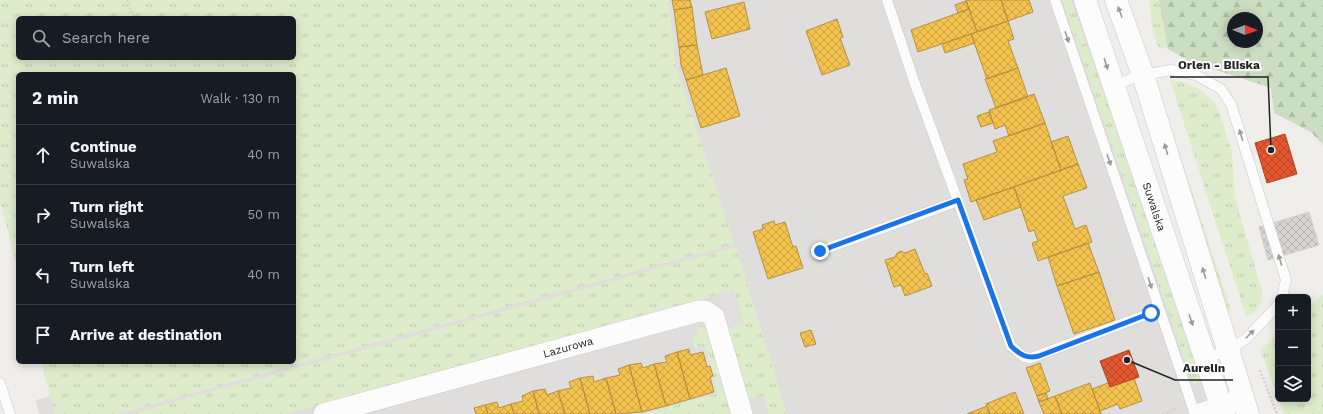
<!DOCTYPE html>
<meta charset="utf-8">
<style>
:root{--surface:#171b24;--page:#20242c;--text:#f1f3f6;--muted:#9ea1a6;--line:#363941}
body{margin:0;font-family:"Work Sans",sans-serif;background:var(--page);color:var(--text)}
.controls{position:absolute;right:12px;bottom:12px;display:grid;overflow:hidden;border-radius:6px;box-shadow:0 2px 10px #0003}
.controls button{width:36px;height:36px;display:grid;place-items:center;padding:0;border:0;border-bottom:1px solid var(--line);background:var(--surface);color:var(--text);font:20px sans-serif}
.compass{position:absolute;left:1227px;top:12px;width:36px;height:36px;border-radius:50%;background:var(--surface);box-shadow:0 2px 10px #0003;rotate:91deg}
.stop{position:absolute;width:12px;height:12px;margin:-9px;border:3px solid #1a73e8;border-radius:50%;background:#fff}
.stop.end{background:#1a73e8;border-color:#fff;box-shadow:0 1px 4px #0008}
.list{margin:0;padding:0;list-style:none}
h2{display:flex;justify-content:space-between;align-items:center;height:52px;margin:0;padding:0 16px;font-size:17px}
h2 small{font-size:13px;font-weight:400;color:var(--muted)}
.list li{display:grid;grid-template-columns:26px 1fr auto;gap:12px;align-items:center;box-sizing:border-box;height:60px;padding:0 16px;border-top:1px solid var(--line)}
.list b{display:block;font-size:15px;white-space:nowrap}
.list p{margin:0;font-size:13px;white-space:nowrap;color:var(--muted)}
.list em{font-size:13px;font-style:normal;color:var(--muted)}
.icon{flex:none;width:22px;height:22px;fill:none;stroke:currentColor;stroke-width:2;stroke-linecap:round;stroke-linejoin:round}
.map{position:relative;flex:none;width:1323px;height:414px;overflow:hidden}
.search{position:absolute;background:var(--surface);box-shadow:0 2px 10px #0003;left:16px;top:16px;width:280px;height:44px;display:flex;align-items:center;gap:10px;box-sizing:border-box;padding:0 14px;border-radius:6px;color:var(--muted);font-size:15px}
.panel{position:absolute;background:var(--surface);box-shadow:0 2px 10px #0003;left:16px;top:72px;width:280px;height:292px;border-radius:6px}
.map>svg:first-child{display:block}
.residential{fill:#dfdedc}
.grass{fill:url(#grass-tufts);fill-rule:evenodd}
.forest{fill:url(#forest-firs);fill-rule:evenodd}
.parking{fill:#e0dfde}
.homes{fill:url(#homes-cross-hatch);stroke:#b49141}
.shops{fill:url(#shops-cross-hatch);stroke:#aa472a}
.building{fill:url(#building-cross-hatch);stroke:#d3d0cc}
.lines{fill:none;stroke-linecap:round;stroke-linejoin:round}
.service-casing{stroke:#c9c8c7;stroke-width:11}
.minor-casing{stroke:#c9c8c7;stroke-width:22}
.tertiary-casing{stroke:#c9c8c7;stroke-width:23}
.path{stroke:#dccecd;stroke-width:2.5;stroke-dasharray:2 2;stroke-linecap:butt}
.service{stroke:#fdfcfc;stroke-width:10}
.minor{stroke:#fdfcfc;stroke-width:21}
.tertiary{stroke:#fdfcfc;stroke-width:22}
.oneway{fill:#9a9a9a}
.route{stroke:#1a73e8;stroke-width:5}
.labels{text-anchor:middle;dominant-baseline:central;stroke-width:4;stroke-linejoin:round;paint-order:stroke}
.street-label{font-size:11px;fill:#222;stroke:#fff}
.leader{fill:none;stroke:#222;stroke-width:1.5}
.callout-dot{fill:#222;stroke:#fff;stroke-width:1.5}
.callout-label{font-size:12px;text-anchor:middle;font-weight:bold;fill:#222;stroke:#fff;stroke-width:4;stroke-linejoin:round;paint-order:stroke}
</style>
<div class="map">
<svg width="1323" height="414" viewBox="0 0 1323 414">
<defs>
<pattern id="grass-tufts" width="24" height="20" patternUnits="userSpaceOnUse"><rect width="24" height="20" fill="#ddeccb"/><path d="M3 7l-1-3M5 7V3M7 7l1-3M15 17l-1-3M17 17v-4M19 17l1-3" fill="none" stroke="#bdcaae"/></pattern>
<pattern id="forest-firs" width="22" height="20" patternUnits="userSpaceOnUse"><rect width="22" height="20" fill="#cbdec1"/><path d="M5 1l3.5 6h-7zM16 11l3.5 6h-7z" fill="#aebea6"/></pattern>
<pattern id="homes-cross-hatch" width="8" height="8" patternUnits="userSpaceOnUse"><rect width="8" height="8" fill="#f2c14e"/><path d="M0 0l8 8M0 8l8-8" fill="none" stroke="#cfa644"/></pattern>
<pattern id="shops-cross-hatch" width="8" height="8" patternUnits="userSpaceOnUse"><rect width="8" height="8" fill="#e4572e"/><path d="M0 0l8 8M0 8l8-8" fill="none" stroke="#b84827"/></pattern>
<pattern id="building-cross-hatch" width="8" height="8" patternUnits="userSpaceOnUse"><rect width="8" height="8" fill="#d7d4d2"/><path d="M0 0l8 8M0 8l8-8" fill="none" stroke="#b8b6b4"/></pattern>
</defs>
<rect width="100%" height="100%" fill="#f0eeeb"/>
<path class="residential" d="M596,0h479l141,414h-1177l-3,-14 141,-38h117z"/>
<path class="grass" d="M0,0h668l8,67 58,177 -617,170h-62l-14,-52h253v-288h-276v197l-18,-69zM18,18h276v40h-276z
M1062,0h9l69,192 61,188 -6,5 -3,-3z
M1149,0h10l9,49 -10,-2 -6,-21z
M1170,80l14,2 17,8 14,13 4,8 13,42 3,44 27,94c0,11 -4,23 -16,25z
M1163,104l69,209 -8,-5z
M736,247l51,167h-18l-6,-19 -18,5 -19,-71 18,-5 -10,-34 -448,124h-155z
M1323,294v120h-39l-5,-15h29v-92z
M701,326l9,6 25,82h-91l74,-21 -13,-47 -10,3 -4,-13 7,-2 -2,-7z
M1278,334v62l-18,-46z"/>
<path class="forest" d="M1159,0h164v145l-12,-13 -37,-19 -3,-25 -82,-27 -21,-12zM1233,18h24v24h-24z"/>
<path class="parking" d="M734,291l9,33 -17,5 -9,-34z"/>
<path class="homes" d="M672,0h18l2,7 -18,3z
M966,0h35l7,21 -31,11z
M1001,0h28l4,12 -25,9z
M966,1l3,8 -11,4 -3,-8z
M744,2l6,27 -38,10 -7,-27z
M692,7l5,38 -18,2 -5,-37z
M969,9l8,23 -59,20 -7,-22z
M837,19l6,18 -3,1 10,27 -28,10 -16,-44z
M1008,21l6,18 -6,2 10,27 -31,11 -16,-45z
M971,34l4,9 -30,10 -3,-9z
M697,45l6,30 -17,5 -5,-15 -2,-18z
M726,68l14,48 -39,12 -15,-48z
M1018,68l10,29 -32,11 -11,-29z
M1034,94l11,29 -36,13 -4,-11 -10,4 -6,-19z
M989,112l4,11 -12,4 -4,-11z
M1045,123l16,47 -90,32 -7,-22 4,-1 -5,-15 34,-12 -4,-11z
M1068,136l10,28 -17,6 -10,-28z
M1078,164l9,24 -24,8 12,33 11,-4 6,17 -54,19 -6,-18 6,-2 -4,-11 -5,2 -15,-45z
M1014,187l7,20 -37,13 -8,-20z
M774,221l1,4 10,-3 8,25 3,-1 7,22 -35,11 -15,-47 10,-3 -1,-4z
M1088,243l11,29 -42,14 -9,-29z
M915,249l10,25 2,-1 5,13 -27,10 -4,-11 -7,2 -9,-27 10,-3 2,-4 4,-2 4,2z
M1099,272l16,48 -41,14 -17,-48z
M811,330l5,14 -11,3 -5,-14z
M689,349l1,6 13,-3 4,15 3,-1 3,10 -3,1 4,15 -24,7 -13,-47z
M677,352l13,47 -24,7 -12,-42 13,-2 -2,-6z
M641,363l2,5 11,-4 12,42 -24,6 -13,-47z
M1040,363l10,28 -13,5 -11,-28z
M629,365l13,47 -26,2 -10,-36 14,-3 -2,-6z
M593,376l1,6 12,-4 10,36h-26l-10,-36z
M580,378l10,36h-25l-7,-23 13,-3 -2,-6z
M1134,378l8,23 -22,8 -2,-5 -18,7 -8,-22 16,-6 2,4z
M1090,383l11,31h-39l-7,-18z
M545,389l2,6 11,-4 7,23h-26l-6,-23z
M533,391l6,23h-25l-3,-10 12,-3 -1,-5z
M1015,392l9,22h-34l-4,-10z
M1046,393l2,6 -9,3 -2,-6z
M1055,396l7,18h-18l-5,-12z
M497,402l2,6 12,-4 3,10h-26l-3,-9z
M485,405l3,9h-12l-2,-6z
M987,406l3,8h-23z"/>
<path class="shops" d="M1285,134l12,40 -30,9 -12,-40z
M1129,350l10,27 -29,10 -10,-26z"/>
<path class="building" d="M1309,212l10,33 -51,15 -9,-33z"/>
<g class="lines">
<g class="service-casing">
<path id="service" d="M887,0l28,84 96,262 13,11 7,1 128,-48
M1055,0l140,414
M1113,85l30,-10 28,-5 25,5 25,14 10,15 55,176 -4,17
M820,251l138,-50
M1204,358l24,-7 19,-13 31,-33
M0,383l10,31"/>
</g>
<g class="minor-casing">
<g id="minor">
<path id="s1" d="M324,414l375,-103h6l9,6 28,97"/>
<path d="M1200,414l43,-15"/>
</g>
</g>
<g class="tertiary-casing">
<g id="tertiary">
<path id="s2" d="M1085,0l139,414"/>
<path d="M1116,0l27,75 105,339"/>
</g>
</g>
<path class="path" d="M127,0l6,17
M1260,370l17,44
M1162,414l13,-5"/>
<use href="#service" class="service"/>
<use href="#minor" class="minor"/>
<use href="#tertiary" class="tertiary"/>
</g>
<defs><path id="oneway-solid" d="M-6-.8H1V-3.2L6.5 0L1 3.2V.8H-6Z"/></defs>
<g class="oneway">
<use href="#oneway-solid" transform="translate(1120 12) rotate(-110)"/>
<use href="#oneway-solid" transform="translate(1067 37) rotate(71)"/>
<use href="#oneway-solid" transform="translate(1106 64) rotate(72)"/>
<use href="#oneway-solid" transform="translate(1241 135) rotate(-107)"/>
<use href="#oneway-solid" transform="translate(1166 149) rotate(-107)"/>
<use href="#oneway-solid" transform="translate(1109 160) rotate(71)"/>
<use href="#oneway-solid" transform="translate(1280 260) rotate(-107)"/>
<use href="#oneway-solid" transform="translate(1204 273) rotate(-107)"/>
<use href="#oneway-solid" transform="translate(1150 283) rotate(71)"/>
<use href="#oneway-solid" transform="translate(1191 320) rotate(71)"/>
<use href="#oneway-solid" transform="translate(1250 334) rotate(-45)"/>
</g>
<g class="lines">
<path class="route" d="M820,251l138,-51 53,146c9,9 16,13 28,10l112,-43"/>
</g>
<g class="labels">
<g class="street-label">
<text stroke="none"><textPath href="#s2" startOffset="218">Suwalska</textPath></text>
<text stroke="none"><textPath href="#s1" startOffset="253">Lazurowa</textPath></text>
</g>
</g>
<path class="leader" d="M1271 150L1268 77H1170M1127 360L1175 380H1233"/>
<g class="callout-dot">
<circle cx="1271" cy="150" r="4"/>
<circle cx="1127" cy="360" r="4"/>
</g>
<g class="callout-label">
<text x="1219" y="69">Orlen - Bliska</text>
<text x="1204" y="372">Aurelin</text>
</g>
</svg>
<div class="controls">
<button>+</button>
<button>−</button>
<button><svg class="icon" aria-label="layers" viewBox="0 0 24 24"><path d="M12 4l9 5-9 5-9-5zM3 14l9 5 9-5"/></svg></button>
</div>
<svg class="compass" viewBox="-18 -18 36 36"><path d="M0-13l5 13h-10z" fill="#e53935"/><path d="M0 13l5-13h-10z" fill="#9ea1a6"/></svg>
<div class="stop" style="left:1151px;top:313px"></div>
<div class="stop end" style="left:820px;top:251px"></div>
<div class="search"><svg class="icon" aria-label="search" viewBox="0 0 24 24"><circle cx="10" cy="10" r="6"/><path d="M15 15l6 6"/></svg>Search here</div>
<section class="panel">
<h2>2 min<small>Walk · 130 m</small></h2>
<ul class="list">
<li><svg class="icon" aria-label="ahead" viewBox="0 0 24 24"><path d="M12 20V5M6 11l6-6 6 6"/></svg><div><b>Continue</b><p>Suwalska</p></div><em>40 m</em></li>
<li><svg class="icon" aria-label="right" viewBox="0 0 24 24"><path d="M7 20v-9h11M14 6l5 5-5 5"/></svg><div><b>Turn right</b><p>Suwalska</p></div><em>50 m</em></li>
<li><svg class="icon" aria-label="left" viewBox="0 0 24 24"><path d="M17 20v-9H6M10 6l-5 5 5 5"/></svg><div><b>Turn left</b><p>Suwalska</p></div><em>40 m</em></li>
<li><svg class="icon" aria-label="arrive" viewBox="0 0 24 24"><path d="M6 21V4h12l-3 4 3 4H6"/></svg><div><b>Arrive at destination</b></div></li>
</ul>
</section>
</div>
